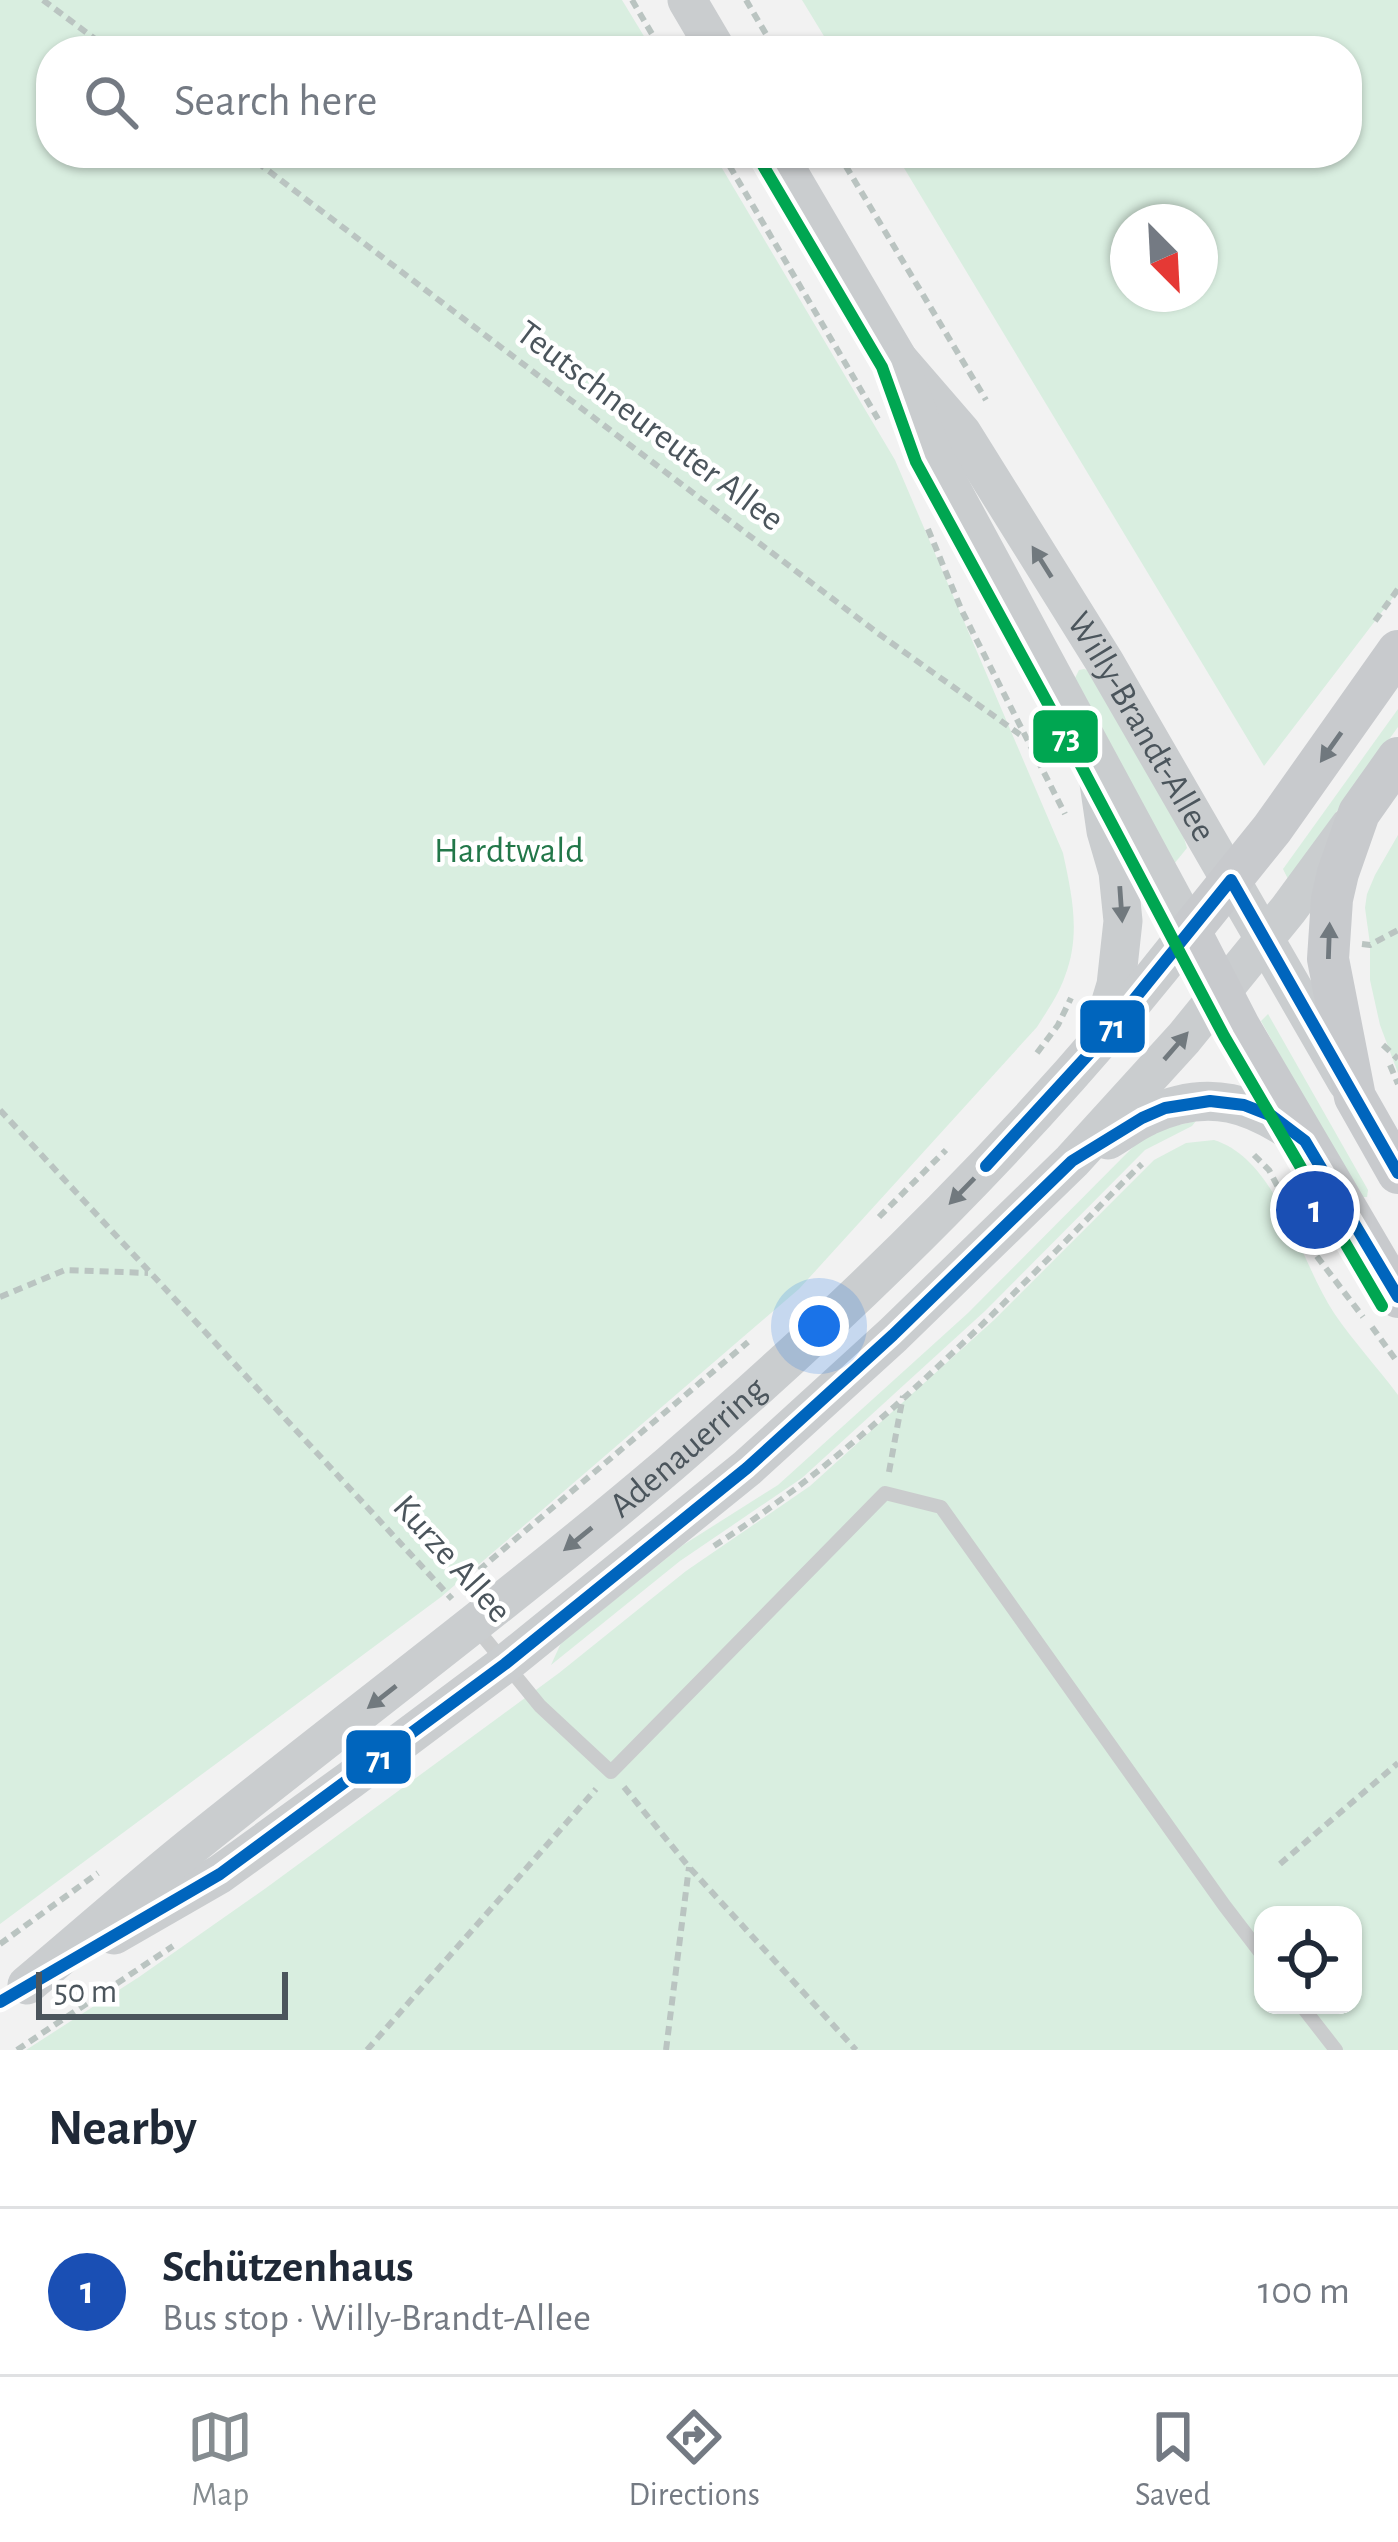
<!DOCTYPE html>
<meta charset="utf-8">
<style>
:root{--surface:#fff;--page:#f6f6f7;--text:#1f2937;--muted:#747a83;--line:#e0e1e3;--accent:#858c90}
body{margin:0;font-family:"Alegreya Sans",sans-serif;background:var(--page);color:var(--text)}
.controls{position:absolute;right:36px;bottom:36px;display:grid;overflow:hidden;border-radius:24px;box-shadow:0 3px 9px #0004}
.controls button{width:108px;height:108px;display:grid;place-items:center;padding:0;border:0;border-bottom:3px solid var(--line);background:var(--surface);color:var(--text);font:60px sans-serif}
.compass{position:absolute;left:1110px;top:204px;width:108px;height:108px;border-radius:50%;background:var(--surface);box-shadow:0 3px 9px #0004;rotate:156deg}
.scale{position:absolute;left:36px;bottom:30px;width:252px;box-sizing:border-box;padding-left:12px;border:6px solid #4b555c;border-top:0;font-size:33px;line-height:42px;white-space:nowrap;color:#4b555c;-webkit-text-stroke:9px #fff;paint-order:stroke}
.you{position:absolute;left:819px;top:1326px;width:42px;height:42px;margin:-30px;border:9px solid #fff;border-radius:50%;background:#1a73e8;box-shadow:0 0 0 18px #1a73e833}
.badge{display:grid;place-items:center;width:78px;height:78px;border-radius:50%;background:var(--accent);color:#fff;font-size:39px;font-weight:700}
.pin{position:absolute;translate:-50% -50%;border:6px solid #fff;box-shadow:0 3px 12px #0006}
.list{margin:0;padding:0;list-style:none}
h2{display:flex;justify-content:space-between;align-items:center;height:156px;margin:0;padding:0 48px;font-size:51px}
h2 small{font-size:39px;font-weight:400;color:var(--muted)}
.list li{display:grid;grid-template-columns:78px 1fr auto;gap:36px;align-items:center;box-sizing:border-box;height:168px;padding:0 48px;border-top:3px solid var(--line)}
.list b{display:block;font-size:45px;white-space:nowrap}
.list p{margin:0;font-size:39px;white-space:nowrap;color:var(--muted)}
.list em{font-size:39px;font-style:normal;color:var(--muted)}
.icon{flex:none;width:66px;height:66px;fill:none;stroke:currentColor;stroke-width:2;stroke-linecap:round;stroke-linejoin:round}
.map{position:relative;flex:none;width:1398px;height:2050px;overflow:hidden}
.search{position:absolute;background:var(--surface);box-shadow:0 3px 9px #0004;left:36px;right:36px;top:36px;height:132px;display:flex;align-items:center;gap:30px;box-sizing:border-box;padding:0 42px;border-radius:48px;color:var(--muted);font-size:45px}
.sheet{height:324px;background:var(--surface)}
nav{display:flex;justify-content:space-around;align-items:center;box-sizing:border-box;height:168px;border-top:3px solid var(--line);background:var(--surface);font-size:33px;color:var(--muted)}
nav a{display:grid;justify-items:center;gap:6px}
nav .on{color:var(--accent)}
.map>svg:first-child{display:block}
.green{fill:#d9eee0;fill-rule:evenodd}
.lines{fill:none;stroke-linecap:round;stroke-linejoin:round}
.path{stroke:#bac4c1;stroke-width:6;stroke-dasharray:9 6;stroke-linecap:butt}
.lane{stroke:#cacccd;stroke-width:14}
.secondary{stroke:#cacdcf;stroke-width:39}
.primary{stroke:#c8cacd;stroke-width:42}
.bus-1-casing{stroke:#fff;stroke-width:21}
.bus-2-casing{stroke:#fff;stroke-width:21}
.bus-1{stroke:#0065bd;stroke-width:12}
.bus-2{stroke:#00a651;stroke-width:12}
.oneway{fill:#71797e}
.oneway2{fill:#70787e}
.labels{text-anchor:middle;dominant-baseline:central;stroke-width:9;stroke-linejoin:round;paint-order:stroke}
.street-label{font-size:36px;fill:#4b555c;stroke:#fff}
.park-label{font-size:36px;fill:#227749;stroke:#fff}
.line-badge{stroke:#fff;stroke-width:4.5}
.badge-label{font-size:33px;text-anchor:middle;font-weight:bold;fill:#fff}
</style>
<div class="map">
<svg width="1398" height="2050" viewBox="0 0 1398 2050">
<rect width="100%" height="100%" fill="#f2f2f2"/>
<path class="green" d="M0,0h622l31,51h-602v102h662l182,307 168,393c9,42 18,81 2,123 -6,18 -18,35 -28,51l-238,262 -358,308 -441,327z
M802,0h596v591l-134,175 -369,-613h452v-102h-514zM1128,222h72v72h-72z
M1084,669l6,2 93,164 4,13 -13,16 -99,-186 4,-8z
M1398,709v18l-110,152 -5,-10z
M1398,835v238l-18,-48 -10,-45v-36l-5,-36 2,-14 8,-19z
M1268,1014l100,176 -1,7h-8l-98,-176z
M1196,1121l-4,5 -47,24 -160,161 -183,167 -122,83 -129,104 10,-22 122,-98 95,-60 190,-172 166,-167 23,-16z
M1214,1140c64,20 85,120 120,173 19,28 43,54 64,82v655h-1372l113,-73 127,-89 293,-215 127,-102 124,-85 184,-166 160,-160 32,-17zM1263,1915h90v90h-90z"/>
<g class="lines">
<path class="path" d="M43,0l68,51
M632,0l30,51
M746,0l30,51
M245,153l634,481 143,102
M722,153l156,266
M838,153l148,247
M928,529l34,82 103,203
M1375,621l23,-32
M1362,944l8,1 28,-15
M1383,1045l15,14
M1037,1053l21,-28 13,-27
M1390,1065l8,19
M0,1110l452,489
M1254,1155l15,15 40,76 54,71
M879,1217l67,-67
M0,1297l65,-27 83,3
M1372,1327l26,36
M889,1472l14,-76
M714,1546c126,-81 238,-190 343,-296 29,-29 56,-59 85,-86
M479,1570l269,-228
M624,1787l65,80 167,183
M1280,1864l118,-101
M0,1944l98,-71
M17,2050l156,-104
M367,2050l229,-261
M666,2050l23,-183"/>
<path class="lane" d="M477,1629l63,77 71,66 274,-279 56,14 283,398 39,51
M1301,2005l35,45"/>
<g class="secondary">
<path d="M687,0l30,51"/>
<path id="s1" d="M777,153l121,206 64,74 142,228 243,421"/>
<path d="M1099,783l7,48 12,41 5,49 -7,64 -14,46"/>
<path d="M1108,1140c14,-8 26,-18 40,-24 61,-29 106,-13 157,25"/>
<path d="M114,1935l106,-61 130,-94 155,-116 242,-196 146,-133 179,-174 112,-123 104,-128 61,-83"/>
<path id="s2" d="M27,1985c55,-46 110,-95 166,-140 159,-128 322,-249 477,-381 188,-162 367,-337 520,-533l-258,-478 -34,-94"/>
</g>
<path class="primary" d="M1398,651l-126,178 -82,102 50,97 158,269
M1398,758l-39,55 -21,60 -6,26 -4,60 27,138 43,76"/>
<g class="bus-1-casing">
<path id="bus-1" d="M1231,880l167,293
M986,1166l112,-122 133,-164
M0,2002l220,-128 285,-210 242,-196 146,-133 179,-174 70,-43 23,-10 45,-7 34,4 28,11 33,25 93,156"/>
</g>
<g class="bus-2-casing">
<path id="bus-2" d="M761,162l121,205 34,95 143,262 165,312 158,270"/>
</g>
<use href="#bus-1" class="bus-1"/>
<use href="#bus-2" class="bus-2"/>
</g>
<defs><path id="oneway-solid" d="M-6-.8H1V-3.2L6.5 0L1 3.2V.8H-6Z" transform="scale(3)"/></defs>
<g class="oneway">
<use href="#oneway-solid" transform="translate(1042 562) rotate(-122)"/>
<use href="#oneway-solid" transform="translate(1121 904) rotate(86)"/>
<use href="#oneway-solid" transform="translate(1176 1046) rotate(-49)"/>
<use href="#oneway-solid" transform="translate(962 1191) rotate(134)"/>
<use href="#oneway-solid" transform="translate(578 1539) rotate(141)"/>
<use href="#oneway-solid" transform="translate(382 1697) rotate(142)"/>
</g>
<g class="oneway2">
<use href="#oneway-solid" transform="translate(1331 747) rotate(125)"/>
<use href="#oneway-solid" transform="translate(1329 941) rotate(-88)"/>
</g>
<g class="labels">
<g class="street-label">
<text transform="translate(650 426) rotate(37)">Teutschneureuter Allee</text>
<text stroke="none"><textPath href="#s1" startOffset="681">Willy-Brandt-Allee</textPath></text>
<text stroke="none"><textPath href="#s2" startOffset="852">Adenauerring</textPath></text>
<text transform="translate(452 1559) rotate(48)">Kurze Allee</text>
</g>
<g class="park-label">
<text x="509" y="851">Hardtwald</text>
</g>
</g>
<g class="line-badge">
<rect x="1031" y="708" width="69" height="57" rx="12" fill="#00a651"/>
<rect x="1078" y="998" width="69" height="57" rx="12" fill="#0065bd"/>
<rect x="344" y="1728" width="69" height="58" rx="12" fill="#0065bd"/>
</g>
<g class="badge-label">
<text x="1066" y="748">73</text>
<text x="1112" y="1038">71</text>
<text x="379" y="1769">71</text>
</g>
</svg>
<div class="controls">
<button><svg class="icon" aria-label="locate" viewBox="0 0 24 24"><circle cx="12" cy="12" r="6"/><path d="M12 2v4M12 18v4M2 12h4M18 12h4"/></svg></button>
</div>
<svg class="compass" viewBox="-18 -18 36 36"><path d="M0-13l5 13h-10z" fill="#e53935"/><path d="M0 13l5-13h-10z" fill="#747a83"/></svg>
<div class="scale">50 m</div>
<div class="you"></div>
<div class="pin badge" style="left:1315px;top:1210px;background:#1a4fb4">1</div>
<div class="search"><svg class="icon" aria-label="search" viewBox="0 0 24 24"><circle cx="10" cy="10" r="6"/><path d="M15 15l6 6"/></svg>Search here</div>
</div>
<section class="sheet">
<h2>Nearby<small></small></h2>
<ul class="list">
<li><span class="badge" style="background:#1a4fb4">1</span><div><b>Schützenhaus</b><p>Bus stop · Willy-Brandt-Allee</p></div><em>100 m</em></li>
</ul>
</section>
<nav>
<a class="on"><svg class="icon" aria-label="map" viewBox="0 0 24 24"><path d="M3 6l6-2 6 2 6-2v14l-6 2-6-2-6 2zM9 4v14M15 6v14"/></svg>Map</a>
<a><svg class="icon" aria-label="directions" viewBox="0 0 24 24"><path d="M12 3l9 9-9 9-9-9zM9 14v-3h6M13 9l2 2-2 2"/></svg>Directions</a>
<a><svg class="icon" aria-label="saved" viewBox="0 0 24 24"><path d="M7 4h10v16l-5-4-5 4z"/></svg>Saved</a>
</nav>
